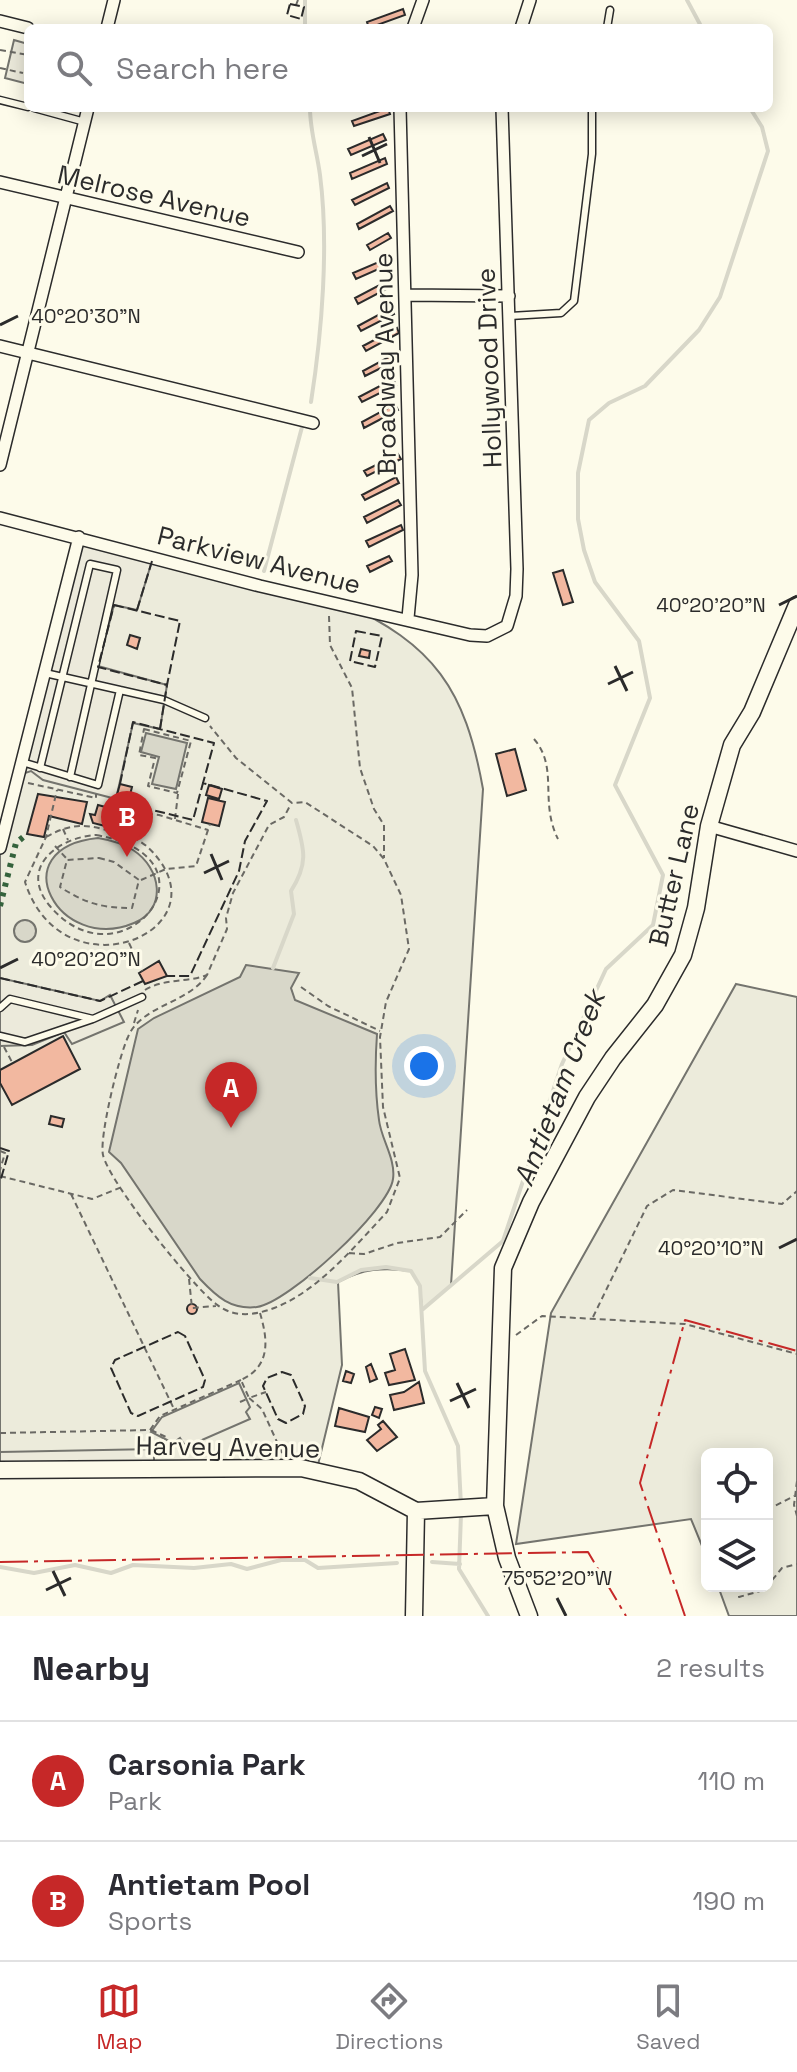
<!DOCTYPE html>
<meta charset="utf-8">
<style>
:root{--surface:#fff;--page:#f2f2f3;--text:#2b2b33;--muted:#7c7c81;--line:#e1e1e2;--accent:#c62828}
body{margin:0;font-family:"Space Grotesk",sans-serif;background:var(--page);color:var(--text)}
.controls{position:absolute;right:24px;bottom:24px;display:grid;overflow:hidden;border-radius:12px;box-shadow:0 4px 20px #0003}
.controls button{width:72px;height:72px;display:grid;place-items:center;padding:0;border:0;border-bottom:2px solid var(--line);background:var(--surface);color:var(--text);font:40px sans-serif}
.you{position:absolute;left:424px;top:1066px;width:28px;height:28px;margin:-20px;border:6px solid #fff;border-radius:50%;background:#1a73e8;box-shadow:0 0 0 12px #1a73e833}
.badge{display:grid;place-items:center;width:52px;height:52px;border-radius:50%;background:var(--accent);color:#fff;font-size:26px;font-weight:700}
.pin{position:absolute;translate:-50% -66px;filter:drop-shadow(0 2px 4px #0008)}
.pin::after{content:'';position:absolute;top:42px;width:28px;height:24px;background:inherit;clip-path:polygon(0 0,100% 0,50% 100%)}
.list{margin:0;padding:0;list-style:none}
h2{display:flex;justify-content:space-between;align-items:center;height:104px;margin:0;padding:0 32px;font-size:34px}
h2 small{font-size:26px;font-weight:400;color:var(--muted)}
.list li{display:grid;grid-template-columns:52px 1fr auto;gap:24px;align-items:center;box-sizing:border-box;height:120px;padding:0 32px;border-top:2px solid var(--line)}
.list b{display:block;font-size:30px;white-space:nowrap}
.list p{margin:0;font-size:26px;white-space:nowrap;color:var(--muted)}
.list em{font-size:26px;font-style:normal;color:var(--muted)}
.icon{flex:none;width:44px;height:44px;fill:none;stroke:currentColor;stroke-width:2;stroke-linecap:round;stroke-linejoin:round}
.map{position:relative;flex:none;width:797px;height:1616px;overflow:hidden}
.search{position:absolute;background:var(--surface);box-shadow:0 4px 20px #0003;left:24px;right:24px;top:24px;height:88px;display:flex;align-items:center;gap:20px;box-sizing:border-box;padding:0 28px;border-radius:12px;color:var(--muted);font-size:30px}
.sheet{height:344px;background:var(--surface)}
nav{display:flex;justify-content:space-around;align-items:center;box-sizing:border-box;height:112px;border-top:2px solid var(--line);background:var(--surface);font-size:22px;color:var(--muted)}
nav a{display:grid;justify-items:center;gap:4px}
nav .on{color:var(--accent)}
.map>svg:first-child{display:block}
.green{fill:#ecebdb;stroke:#74746e;stroke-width:2}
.parking{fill:#eceadb;stroke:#74746e;stroke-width:2}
.water{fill:#d8d7c9;stroke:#74746e;stroke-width:2}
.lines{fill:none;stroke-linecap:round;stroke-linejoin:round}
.stream{stroke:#d8d7c9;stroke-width:4}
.building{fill:#f2b8a0;stroke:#2b2b2b;stroke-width:2}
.lane-casing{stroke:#2b2b2b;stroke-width:9}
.street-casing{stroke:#2b2b2b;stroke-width:14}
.secondary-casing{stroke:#2b2b2b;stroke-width:19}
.path{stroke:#6a6964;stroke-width:2;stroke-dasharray:6 4;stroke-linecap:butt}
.lane{stroke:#fdfbea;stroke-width:6}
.street{stroke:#fdfbea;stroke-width:11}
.secondary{stroke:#fdfbea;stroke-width:16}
.hedge{stroke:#34623c;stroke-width:6;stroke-dasharray:4 6;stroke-linecap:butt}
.fence{stroke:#2b2b2b;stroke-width:2;stroke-dasharray:10 4;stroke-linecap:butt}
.power{stroke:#c62828;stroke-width:2;stroke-dasharray:28 6 4 6;stroke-linecap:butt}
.ticks{fill:none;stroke:#2b2b2b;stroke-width:3}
.labels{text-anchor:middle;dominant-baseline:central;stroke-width:6;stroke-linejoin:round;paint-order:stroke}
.street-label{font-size:26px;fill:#2b2b2b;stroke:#fdfbea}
.water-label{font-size:28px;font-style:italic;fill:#2b2b2b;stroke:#fdfbea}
.ticks-label{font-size:20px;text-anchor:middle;fill:#2b2b2b;stroke:#fdfbea;stroke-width:6;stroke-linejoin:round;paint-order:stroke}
</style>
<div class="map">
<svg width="797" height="1616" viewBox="0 0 797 1616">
<rect width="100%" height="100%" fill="#fdfbea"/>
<path class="green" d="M79,537l262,65c94,43 124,87 142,187l-32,496 -29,25 -2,-24 -9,-15c-29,-4 -48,-2 -73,11l4,83 -25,104 -317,1v-622z
M736,984l61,13v619h-68l-11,-30h49v-132h-60v104l-16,-39 -175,25 35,-231z"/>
<path class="parking" d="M14,40l14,4v40l-23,-6z
M84,544l68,17 -15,49 -23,-5 -16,61 69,19 -7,44 -27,-6 -17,76 -73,-19 -12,-9 -9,3 57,-227z
M0,978l100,23 10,-6 14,27 -52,22 -8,-12 -32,13 -32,1z
M239,1383l11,24 -4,5 4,7 -64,28 -6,-9 -7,5 -22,-11 11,-15z
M154,1449v14l-154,3v-14z"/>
<path class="water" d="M146,733l41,10 -11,46 -24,-5 7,-27 -18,-5z
M98,838c12,2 24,5 35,12 28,18 35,59 1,73 -75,32 -134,-75 -36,-85z
M14 931a11 11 0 1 1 22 0a11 11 0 1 1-22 0Z
M246,965l53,8 -8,15 4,12 82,34c-2,28 -2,58 2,86 2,19 17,39 14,59 -4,31 -105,124 -136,128 -26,3 -40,-10 -57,-28l-79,-116 -12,-11 29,-123 16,-11 86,-41z"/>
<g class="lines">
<path class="stream" d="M305,0v28
M687,0l15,28
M310,108c0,23 7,44 10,67 9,70 2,157 -9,227
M264,571l38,-144
M273,968l21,-54 -3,-23c17,-27 14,-40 5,-71
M310,1278l27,4 24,-12 25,-3 25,4 9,15 5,85 33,75 3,60
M422,1310l81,-69 59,-177 44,-95 47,-44 10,-50 -48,-90 35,-87 -11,-57 -44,-59 -11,-32 -6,-31v-46l11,-53 20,-17 36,-17 54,-56 21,-33 48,-146 -6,-24 -12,-19
M461,1514l-2,55 29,47
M432,1562l28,2
M0,1567l34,6 41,-8 36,8 22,-8 61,3 37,-4 16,5 34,-9h24l13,8 79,-5"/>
</g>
<path class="building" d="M403,9l2,6 -36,13 -2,-6z
M388,108l2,6 -36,12 -2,-5z
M383,134l3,6 -35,15 -3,-6z
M385,158l2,6 -35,15 -2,-6z
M387,183l2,5 -34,17 -3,-5z
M390,206l3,5 -34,18 -2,-5z
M388,233l3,5 -21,12 -3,-5z
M388,258l2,6 -34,15 -3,-6z
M389,280l3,6 -34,18 -3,-6z
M391,308l3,6 -33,17 -3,-5z
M397,328l2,5 -33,18 -3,-5z
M396,353l3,6 -34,17 -2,-5z
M393,379l3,6 -34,17 -3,-5z
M395,404l3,6 -34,18 -2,-6z
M398,454l3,5 -34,17 -3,-5z
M396,477l3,6 -34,17 -3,-5z
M398,500l3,5 -34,18 -3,-6z
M401,525l2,5 -34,17 -3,-6z
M389,556l3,5 -22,11 -3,-6z
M563,570l10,32 -10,3 -10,-32z
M130,635l10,3 -3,11 -10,-4z
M361,649l9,2 -1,7 -10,-2z
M515,749l11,41 -19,6 -11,-42z
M120,784l12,3 -11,43 -28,-7 -3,-9 5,1 3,-10 15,4z
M209,785l13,4 -3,10 -13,-4z
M38,794l49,8 -5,22 -33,-8 -5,21 -17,-3z
M208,798l17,4 -6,24 -17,-4z
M159,961l8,15 -22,8 -6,-11z
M63,1036l17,33 -68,36 -12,-22v-13z
M51,1116l13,3 -2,8 -13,-3z
M187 1309a5 5 0 1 1 10 0a5 5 0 1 1-10 0Z
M405,1349l10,31 -26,5 -4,-12 10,-3 -5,-16z
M371,1364l6,15 -7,3 -4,-15z
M346,1371l8,3 -3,9 -8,-2z
M419,1382l5,21 -30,7 -4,-15 14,-3z
M375,1407l7,2 -3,9 -7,-3z
M339,1408l30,9 -4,15 -30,-6z
M383,1421l14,16 -20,14 -10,-11 14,-11 -3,-4z"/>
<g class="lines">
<g class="lane-casing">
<path id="lane" d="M607,28l3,-18
M0,100l28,7
M34,108l51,14
M510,316l51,-3 13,-12 18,-147v-46
M45,673l119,27 41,18
M22,762l76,23 22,-95
M40,768l50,-204 27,6 -47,207
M0,1008l10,-9 83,20 -68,23 -25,-6
M93,1019l49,-22"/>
</g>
<g class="street-casing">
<path id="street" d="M0,21l28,7
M107,28l7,-28
M413,28l10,-28
M521,28l9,-28
M400,108l12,467 -4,43
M0,182l298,70
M406,295l103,1
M0,346l313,77
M0,465l88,-357
M0,518l260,68 210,49 17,1 20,-10 9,-30 1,-27 -15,-461
M709,826l88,25
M0,848l79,-311"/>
</g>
<g class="secondary-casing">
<path id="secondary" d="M0,1470l301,-2 58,13 57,30 79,-5
M414,1616l2,-105
M529,1616l-22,-58 -12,-52 8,-238 28,-66 56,-105 26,-39 42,-53 28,-50 13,-47 13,-82 23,-81 20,-33 45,-107"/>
</g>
<path class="path" d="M296,5l2,-5
M0,50l28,5
M0,68l23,5
M329,616l1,29 22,43 8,80 14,41 10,16v33
M144,729l47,12 -14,52 -29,-7 7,-28 -16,-3z
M534,739c25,29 5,62 24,100
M28,783l68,15v-4
M175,819l3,-25
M63,829l5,11
M96,835c134,23 25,157 -47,70 -31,-39 11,-68 47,-70z
M128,835l-2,-8 5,-15 28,3 49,15
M46,837c32,-18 47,-11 81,-1 15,4 24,13 33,25 54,76 -99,133 -135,21l21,-45 11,-47
M55,846l12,13
M99,858l15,4 25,18 -7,28c-31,0 -47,-5 -72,-21l7,-27z
M141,880l25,-11 30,-3 14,-42
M129,943l13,28
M207,975c-19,29 -66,30 -79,62 -9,19 -29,100 -25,118 6,27 89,131 113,149 10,8 21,11 34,10 55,-6 101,-64 137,-102l13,-34 -17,-71 -3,-70 6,-35 23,-53 -8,-54 -17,-36 -11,-13 -68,-44 -13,1 -56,-45 -26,-32
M301,987l27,19 52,25
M145,990c20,-12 41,-7 62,-15l20,-46 -1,-11 7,-25 36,-68 15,-8 7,-13
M134,1023l4,-13
M4,1047l9,17
M0,1151l5,2 -5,17
M0,1176l92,23 30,-12
M71,1194l103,215
M349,1253l15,1 33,-11 43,-6 27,-27
M189,1279l3,29 24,-2
M260,1313c8,27 11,53 -19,67l8,18 17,-6
M593,1317l54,-111 26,-16 109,14 15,-13
M516,1335l26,-19 143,8 112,30
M240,1402l9,-4 13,11 20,44
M151,1430l15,7
M0,1433l150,-3 10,-14 81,-36
M797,1481l-3,24 3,11
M767,1510l27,-14
M767,1547v9
M739,1586v11l25,-7 18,-22 15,-4"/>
<use href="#lane" class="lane"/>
<use href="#street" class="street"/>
<use href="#secondary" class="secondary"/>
<path class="hedge" d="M0,906l16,-63 11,-9"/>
<path class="fence" d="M290,4l14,3 -3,12 -14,-4z
M114,605l66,16 -13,64 -69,-18z
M137,610l15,-49
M356,631l26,5 -7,31 -25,-6z
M160,729l7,-44
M120,784l13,-62 81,21 -11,40 64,18 -22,40 -6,30 -49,105h-23
M128,804l65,16 10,-37
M0,978l100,23 43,-20
M0,1148l9,3 -9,31
M178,1332l7,4 20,44 -2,7 -65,29 -7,-3 -20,-45 4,-8z
M282,1372l9,3 14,31 -2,8 -17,9 -8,-4 -15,-33 4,-8z"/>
<path class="power" d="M0,1562l588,-10 38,64
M685,1616l-45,-133 45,-163 112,31"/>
</g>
<path class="ticks" d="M369,137l11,26M362,156l25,-12M0,325l18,-9M779,605l18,-9M615,666l12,25M608,684l25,-12M211,854l11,26M204,873l25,-12M0,968l18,-9M779,1248l18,-9M457,1383l12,25M450,1401l26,-12M53,1571l12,25M46,1590l25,-12M557,1598l9,18"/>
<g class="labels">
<g class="street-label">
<text transform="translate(154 196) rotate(13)">Melrose Avenue</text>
<text transform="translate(385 364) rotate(-91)">Broadway Avenue</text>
<text transform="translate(489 368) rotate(-92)">Hollywood Drive</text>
<text transform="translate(259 560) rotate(14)">Parkview Avenue</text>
<text transform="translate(674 875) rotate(-77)">Butter Lane</text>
<text transform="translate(228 1447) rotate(1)">Harvey Avenue</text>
</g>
<g class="water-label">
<text transform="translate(559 1088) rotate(-69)">Antietam Creek</text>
</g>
</g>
<g class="ticks-label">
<text x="86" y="323">40°20'30"N</text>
<text x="711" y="612">40°20'20"N</text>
<text x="86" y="966">40°20'20"N</text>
<text x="711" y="1255">40°20'10"N</text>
<text x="557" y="1585">75°52'20"W</text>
</g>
</svg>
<div class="controls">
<button><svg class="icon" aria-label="locate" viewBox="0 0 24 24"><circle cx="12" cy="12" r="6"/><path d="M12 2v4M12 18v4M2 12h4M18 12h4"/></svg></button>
<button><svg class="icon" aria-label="layers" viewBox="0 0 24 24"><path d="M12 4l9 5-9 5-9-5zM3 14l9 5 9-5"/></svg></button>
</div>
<div class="you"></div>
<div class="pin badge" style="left:231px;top:1128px">A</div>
<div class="pin badge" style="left:127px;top:857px">B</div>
<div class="search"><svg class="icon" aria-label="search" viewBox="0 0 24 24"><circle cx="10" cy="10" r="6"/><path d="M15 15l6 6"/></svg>Search here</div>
</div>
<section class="sheet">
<h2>Nearby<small>2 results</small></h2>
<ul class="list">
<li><span class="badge">A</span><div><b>Carsonia Park</b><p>Park</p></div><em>110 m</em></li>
<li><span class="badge">B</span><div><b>Antietam Pool</b><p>Sports</p></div><em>190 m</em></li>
</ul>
</section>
<nav>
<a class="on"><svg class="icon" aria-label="map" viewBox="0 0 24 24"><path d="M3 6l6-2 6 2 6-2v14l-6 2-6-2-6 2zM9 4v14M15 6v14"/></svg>Map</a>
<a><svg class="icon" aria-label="directions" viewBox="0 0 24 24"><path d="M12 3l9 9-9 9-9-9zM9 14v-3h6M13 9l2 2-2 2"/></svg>Directions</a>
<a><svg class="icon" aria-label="saved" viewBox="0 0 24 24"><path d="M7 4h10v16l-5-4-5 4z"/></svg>Saved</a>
</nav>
